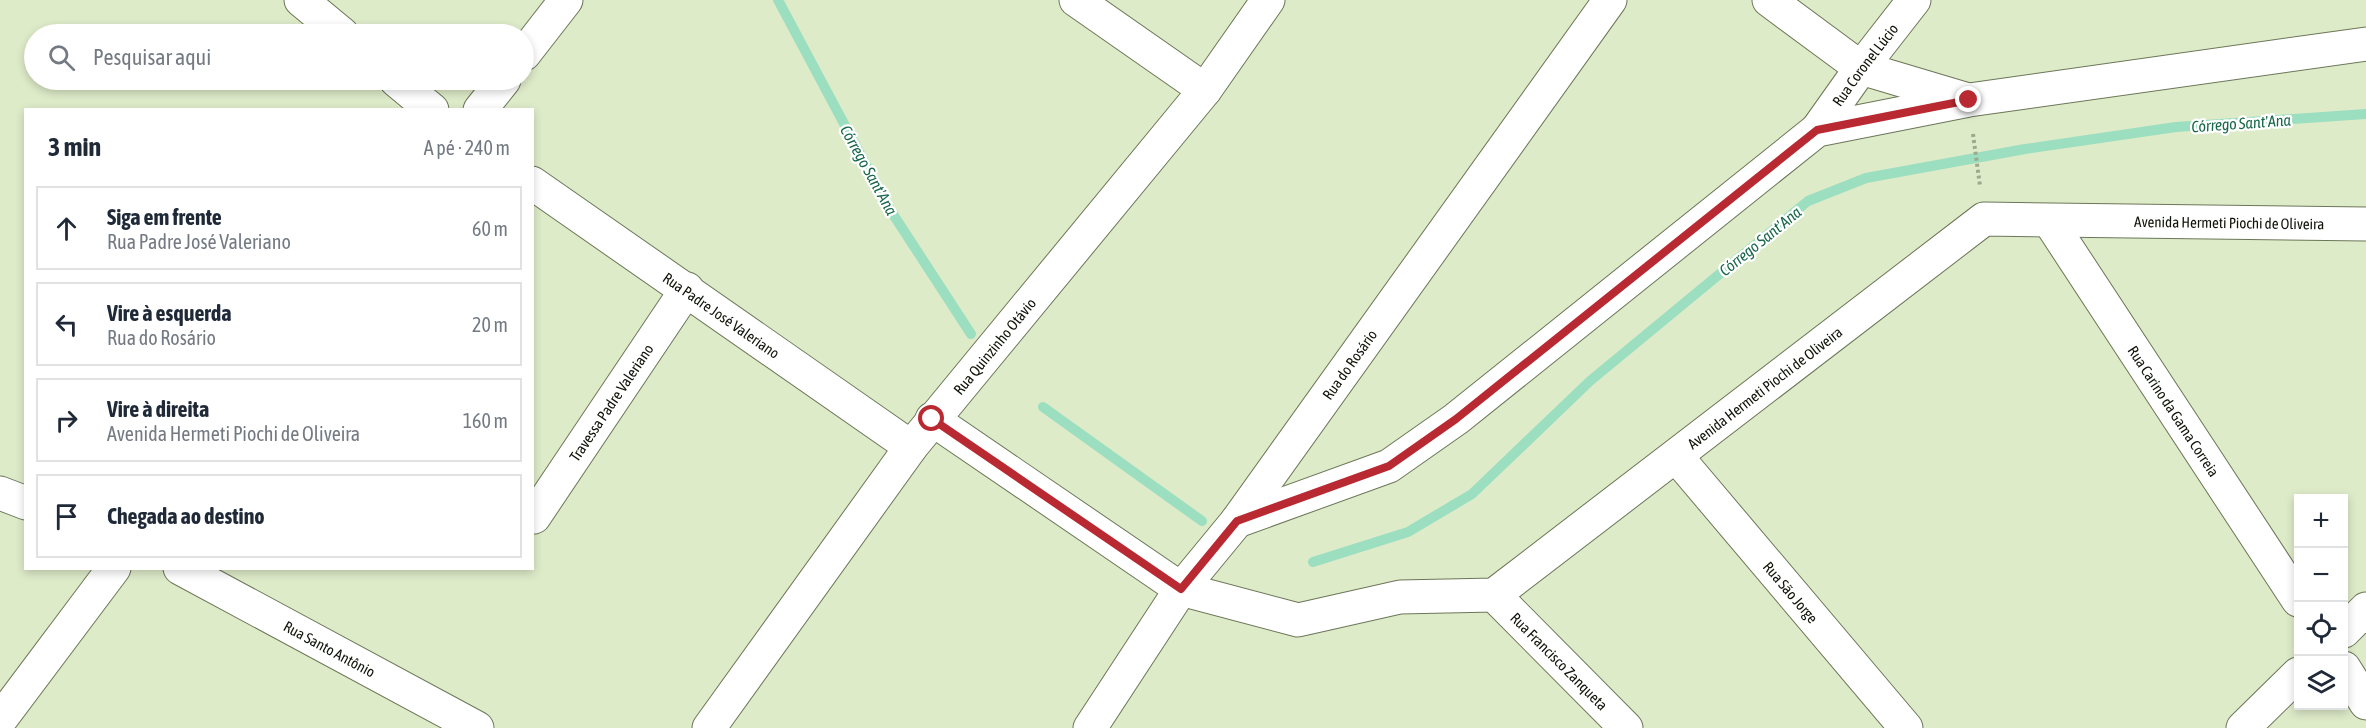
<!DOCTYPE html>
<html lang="pt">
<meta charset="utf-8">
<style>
:root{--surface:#fff;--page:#f6f6f7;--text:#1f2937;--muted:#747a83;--line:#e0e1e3}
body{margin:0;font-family:"Asap Condensed",sans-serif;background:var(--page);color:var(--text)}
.controls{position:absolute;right:18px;bottom:18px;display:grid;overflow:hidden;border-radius:0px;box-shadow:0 3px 9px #0003}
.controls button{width:54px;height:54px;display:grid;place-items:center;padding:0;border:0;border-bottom:2px solid var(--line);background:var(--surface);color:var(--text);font:30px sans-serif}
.stop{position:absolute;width:18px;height:18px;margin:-14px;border:4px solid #b92932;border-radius:50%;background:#fff}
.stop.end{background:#b92932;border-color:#fff;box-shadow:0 2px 6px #0008}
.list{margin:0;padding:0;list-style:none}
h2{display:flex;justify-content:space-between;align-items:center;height:78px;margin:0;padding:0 24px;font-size:26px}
h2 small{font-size:20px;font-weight:400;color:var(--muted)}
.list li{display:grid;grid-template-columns:39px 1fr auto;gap:18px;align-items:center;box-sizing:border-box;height:84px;margin:0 12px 12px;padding:0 12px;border:2px solid var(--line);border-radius:0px}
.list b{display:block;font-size:22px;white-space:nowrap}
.list p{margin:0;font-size:20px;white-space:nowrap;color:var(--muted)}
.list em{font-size:20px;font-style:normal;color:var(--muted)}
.icon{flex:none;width:33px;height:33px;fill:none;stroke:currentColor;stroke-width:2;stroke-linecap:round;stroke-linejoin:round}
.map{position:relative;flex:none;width:2366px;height:728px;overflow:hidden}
.search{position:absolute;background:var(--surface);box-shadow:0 3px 9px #0003;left:24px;top:24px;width:510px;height:66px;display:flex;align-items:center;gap:15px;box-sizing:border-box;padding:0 21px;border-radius:33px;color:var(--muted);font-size:22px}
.panel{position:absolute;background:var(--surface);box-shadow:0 3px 9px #0003;left:24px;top:108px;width:510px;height:462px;border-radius:0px}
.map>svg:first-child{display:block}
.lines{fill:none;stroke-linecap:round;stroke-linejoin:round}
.stream{stroke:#9cdec0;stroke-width:10}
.minor-casing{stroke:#6c7658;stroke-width:35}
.tertiary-casing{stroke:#6c7658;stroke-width:35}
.secondary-casing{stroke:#6c7658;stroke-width:35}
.path{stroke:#9ea88d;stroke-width:4;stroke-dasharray:3 3;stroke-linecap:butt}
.minor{stroke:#fff;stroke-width:33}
.tertiary{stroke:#fff;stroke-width:33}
.secondary{stroke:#fff;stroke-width:33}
.route{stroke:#b92932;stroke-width:8}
.labels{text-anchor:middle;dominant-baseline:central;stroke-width:4.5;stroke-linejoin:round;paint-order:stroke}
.street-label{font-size:15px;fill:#0f1308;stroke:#fff}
.water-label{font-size:16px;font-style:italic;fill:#19674b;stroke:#fff}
</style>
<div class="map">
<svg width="2366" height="728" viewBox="0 0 2366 728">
<rect width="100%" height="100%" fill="#deebc9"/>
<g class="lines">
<path class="stream" d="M778,0l111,208 82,126
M1043,407l159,114
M1313,562l95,-30 64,-38 118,-113 218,-180 58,-23 159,-29 151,-22 190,-13"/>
<g class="minor-casing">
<g id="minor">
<path d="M301,0l41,34"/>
<path d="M1076,0l129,90"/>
<path d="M1769,0l92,68 104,31"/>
<path d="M396,80l36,30"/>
<path id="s1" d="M532,183l379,264"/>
<path id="s2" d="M2050,222l248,378"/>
<path id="s3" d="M932,419l249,170 117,31 102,-23 94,-2 490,-376 382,5"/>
<path id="s4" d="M1676,456l230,272"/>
<path d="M0,493l26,10"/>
<path id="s5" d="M534,517l153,-228"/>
<path d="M1237,521l152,-55 67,-47 361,-289 152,-30 397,-56"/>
<path id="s6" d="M180,568l297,160"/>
<path id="s7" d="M1494,595l132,133"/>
<path d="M2344,631l22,-22"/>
<path d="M2344,668l22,35"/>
<path id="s8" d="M1090,728l91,-139 56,-68 373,-521"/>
<path d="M2243,728l55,-54"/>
</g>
</g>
<g class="tertiary-casing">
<g id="tertiary">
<path id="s9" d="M1817,130l44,-62 53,-68"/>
</g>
</g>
<g class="secondary-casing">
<g id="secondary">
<path d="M524,54l42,-54"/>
<path d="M480,110l24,-30"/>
<path d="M0,720l114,-152"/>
<path id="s10" d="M709,728l202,-281 294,-357 63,-90"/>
</g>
</g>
<path class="path" d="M1973,134l7,52"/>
<use href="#minor" class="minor"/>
<use href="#tertiary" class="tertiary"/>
<use href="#secondary" class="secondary"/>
</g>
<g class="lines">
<path class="route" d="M932,419l249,170 56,-68 152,-55 67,-47 361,-289 152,-30"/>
</g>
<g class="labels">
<g class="street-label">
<text stroke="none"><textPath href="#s9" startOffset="81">Rua Coronel Lúcio</textPath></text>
<text stroke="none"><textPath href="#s3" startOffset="1484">Avenida Hermeti Piochi de Oliveira</textPath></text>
<text stroke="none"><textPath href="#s1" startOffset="231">Rua Padre José Valeriano</textPath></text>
<text stroke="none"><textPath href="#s10" startOffset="477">Rua Quinzinho Otávio</textPath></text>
<text stroke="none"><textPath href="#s8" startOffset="447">Rua do Rosário</textPath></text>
<text stroke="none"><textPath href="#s3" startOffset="962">Avenida Hermeti Piochi de Oliveira</textPath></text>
<text stroke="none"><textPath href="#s5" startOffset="138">Travessa Padre Valeriano</textPath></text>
<text stroke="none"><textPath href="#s2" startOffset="226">Rua Carino da Gama Correia</textPath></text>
<text stroke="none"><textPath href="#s4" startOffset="178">Rua São Jorge</textPath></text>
<text stroke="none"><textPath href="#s6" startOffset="170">Rua Santo Antônio</textPath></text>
<text stroke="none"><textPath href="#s7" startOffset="93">Rua Francisco Zanqueta</textPath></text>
</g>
<g class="water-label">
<text transform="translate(2241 123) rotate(-4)">Córrego Sant'Ana</text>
<text transform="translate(869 170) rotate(61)">Córrego Sant'Ana</text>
<text transform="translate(1760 241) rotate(-39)">Córrego Sant'Ana</text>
</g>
</g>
</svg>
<div class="controls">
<button>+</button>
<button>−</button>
<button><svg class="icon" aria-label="locate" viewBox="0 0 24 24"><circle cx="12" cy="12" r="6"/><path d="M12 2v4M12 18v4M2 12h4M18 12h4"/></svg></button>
<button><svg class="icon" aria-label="layers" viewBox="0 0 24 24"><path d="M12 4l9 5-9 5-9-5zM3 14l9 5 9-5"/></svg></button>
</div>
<div class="stop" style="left:932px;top:419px"></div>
<div class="stop end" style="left:1969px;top:100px"></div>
<div class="search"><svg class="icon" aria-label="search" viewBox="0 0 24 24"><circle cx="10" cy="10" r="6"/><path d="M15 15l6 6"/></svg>Pesquisar aqui</div>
<section class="panel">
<h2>3 min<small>A pé · 240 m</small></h2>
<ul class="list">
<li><svg class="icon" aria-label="ahead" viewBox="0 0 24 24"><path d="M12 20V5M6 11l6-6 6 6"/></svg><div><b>Siga em frente</b><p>Rua Padre José Valeriano</p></div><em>60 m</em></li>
<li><svg class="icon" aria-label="left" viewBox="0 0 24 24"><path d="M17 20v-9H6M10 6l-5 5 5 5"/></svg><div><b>Vire à esquerda</b><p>Rua do Rosário</p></div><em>20 m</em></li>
<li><svg class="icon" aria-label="right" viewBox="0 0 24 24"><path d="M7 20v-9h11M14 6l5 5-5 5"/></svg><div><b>Vire à direita</b><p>Avenida Hermeti Piochi de Oliveira</p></div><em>160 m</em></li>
<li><svg class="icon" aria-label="arrive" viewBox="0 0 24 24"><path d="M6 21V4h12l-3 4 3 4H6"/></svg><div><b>Chegada ao destino</b></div></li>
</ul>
</section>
</div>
